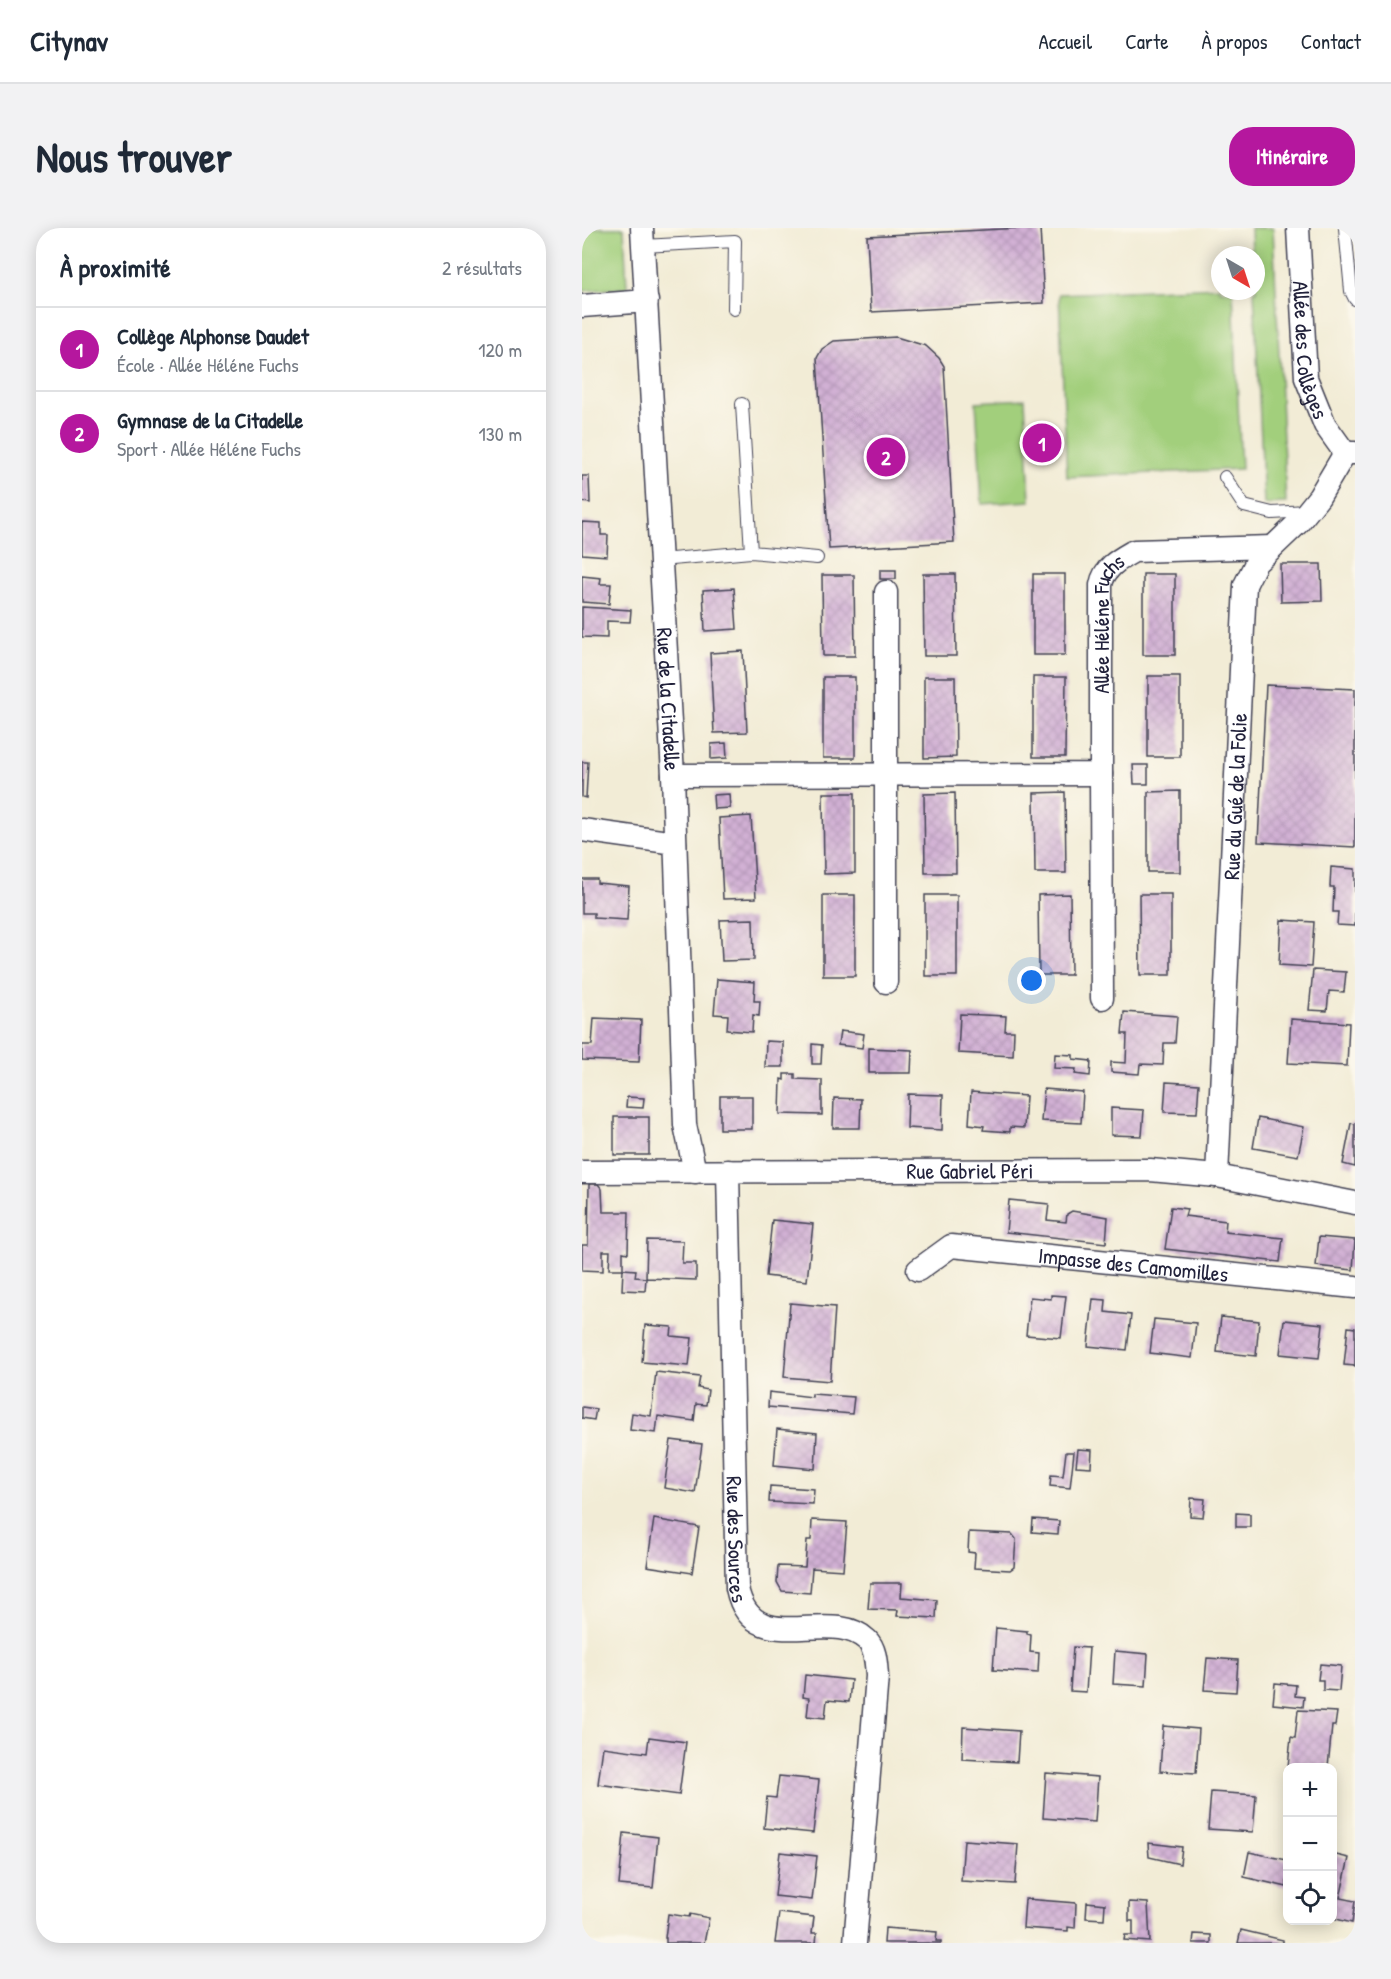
<!DOCTYPE html>
<html lang="fr">
<meta charset="utf-8">
<style>
:root{--surface:#fff;--page:#f2f2f3;--text:#1f2937;--muted:#747a83;--line:#e0e1e3;--accent:#b5179e}
body{margin:0;font-family:"Patrick Hand",sans-serif;background:var(--page);color:var(--text)}
.controls{position:absolute;right:18px;bottom:18px;display:grid;overflow:hidden;border-radius:12px;box-shadow:0 3px 15px #0003}
.controls button{width:54px;height:54px;display:grid;place-items:center;padding:0;border:0;border-bottom:2px solid var(--line);background:var(--surface);color:var(--text);font:30px sans-serif}
.compass{position:absolute;left:629px;top:18px;width:54px;height:54px;border-radius:50%;background:var(--surface);box-shadow:0 3px 15px #0003;rotate:141deg}
.you{position:absolute;left:450px;top:753px;width:21px;height:21px;margin:-15px;border:4px solid #fff;border-radius:50%;background:#1a73e8;box-shadow:0 0 0 9px #1a73e833}
.badge{display:grid;place-items:center;width:39px;height:39px;border-radius:50%;background:var(--accent);color:#fff;font-size:20px;font-weight:700}
.pin{position:absolute;translate:-50% -50%;border:3px solid #fff;box-shadow:0 2px 6px #0006}
.list{margin:0;padding:0;list-style:none}
h2{display:flex;justify-content:space-between;align-items:center;height:78px;margin:0;padding:0 24px;font-size:26px}
h2 small{font-size:20px;font-weight:400;color:var(--muted)}
.list li{display:grid;grid-template-columns:39px 1fr auto;gap:18px;align-items:center;box-sizing:border-box;height:84px;padding:0 24px;border-top:2px solid var(--line)}
.list b{display:block;font-size:22px;white-space:nowrap}
.list p{margin:0;font-size:20px;white-space:nowrap;color:var(--muted)}
.list em{font-size:20px;font-style:normal;color:var(--muted)}
.icon{flex:none;width:33px;height:33px;fill:none;stroke:currentColor;stroke-width:2;stroke-linecap:round;stroke-linejoin:round}
.map{position:relative;flex:none;width:773px;height:1715px;overflow:hidden;border-radius:24px}
header{display:flex;align-items:center;gap:36px;box-sizing:border-box;height:84px;padding:0 30px;background:var(--surface);border-bottom:2px solid var(--line)}
header strong{font-size:28px}
nav{display:flex;gap:33px;margin-inline-start:auto;font-size:21px}
.intro{display:flex;align-items:center;justify-content:space-between;box-sizing:border-box;height:144px;padding:0 36px}
h1{margin:0;font-size:42px}
.button{padding:15px 27px;border-radius:24px;background:var(--accent);color:#fff;font-size:21px;font-weight:700}
main{display:flex;gap:36px;padding:0 36px}
aside{flex:1;background:var(--surface);border-radius:24px;box-shadow:0 3px 15px #0003}
.map>svg:first-child{display:block}
.pitch{fill:#a2cf7c;stroke:#62785c;stroke-width:1.5}
.building{fill:url(#building-cross-hatch)}
.lines{fill:none;stroke-linecap:round;stroke-linejoin:round}
.service-casing{stroke:#414052;stroke-width:14}
.minor-casing{stroke:#414052;stroke-width:25}
.service{stroke:#fff;stroke-width:12}
.minor{stroke:#fff;stroke-width:22}
.labels{text-anchor:middle;dominant-baseline:central;stroke-width:6;stroke-linejoin:round;paint-order:stroke}
.street-label{font-size:22px;fill:#22223b;stroke:#fbf7ec}
</style>
<header>
<strong>Citynav</strong>
<nav><a>Accueil</a><a>Carte</a><a>À propos</a><a>Contact</a></nav>
</header>
<div class="intro"><h1>Nous trouver</h1><a class="button">Itinéraire</a></div>
<main>
<aside>
<h2>À proximité<small>2 résultats</small></h2>
<ul class="list">
<li><span class="badge">1</span><div><b>Collège Alphonse Daudet</b><p>École · Allée Héléne Fuchs</p></div><em>120 m</em></li>
<li><span class="badge">2</span><div><b>Gymnase de la Citadelle</b><p>Sport · Allée Héléne Fuchs</p></div><em>130 m</em></li>
</ul>
</aside>
<div class="map">
<svg width="773" height="1715" viewBox="0 0 773 1715">
<defs>
<pattern id="building-cross-hatch" width="8" height="8" patternUnits="userSpaceOnUse" patternTransform="scale(1.5)"><rect width="8" height="8" fill="#d1b0d4"/><path d="M0 0l8 8M0 8l8-8" fill="none" stroke="#b397b7"/></pattern>
</defs>
<rect width="100%" height="100%" fill="#fbf7ec"/>
<filter id="ink" filterUnits="userSpaceOnUse"><feTurbulence type="fractalNoise" baseFrequency=".0167" numOctaves="2"/><feDisplacementMap in="SourceGraphic" scale="12" xChannelSelector="R" yChannelSelector="G"/><feConvolveMatrix kernelMatrix="1 2 1 2 8 2 1 2 1" color-interpolation-filters="sRGB"/></filter>
<filter id="wash" filterUnits="userSpaceOnUse"><feTurbulence type="fractalNoise" baseFrequency=".008" numOctaves="4" result="noise"/><feDisplacementMap in="SourceGraphic" scale="24" xChannelSelector="R" yChannelSelector="G"/><feGaussianBlur stdDeviation="1.35" result="paint"/><feColorMatrix in="noise" values="0 0 0 0 0 0 0 0 0 0 0 0 0 0 0 0 0 1.4 0 .05"/><feComposite in="paint" operator="in"/></filter>
<g filter="url(#wash)">
<rect width="100%" height="100%" fill="#f2ecd6"/>
<path class="pitch" d="M0,0h42l3,60 -45,3z
M669,0h22l13,275 -22,1 -10,-213h2v-36h-4z
M638,59v4h13l8,178 -174,8 -8,-183z
M443,171l5,102 -48,3 -6,-102z"/>
<g id="blocks">
<path class="building" d="M440,0h18l4,75 -173,9 -4,-76z
M314,109l30,9 13,12 5,8 10,176 -125,7 -12,-191 5,-9 12,-8z
M0,248h7l1,27 -8,-1z
M0,294l19,1v12h7l-1,21 -25,-2z
M698,336h41l1,37 -41,1z
M298,342h16v9h-16z
M341,346h32l1,82h-32z
M451,346h32v81h-32z
M561,346h32v81h-32z
M240,347h32l1,81h-32z
M0,348l19,2 -1,6h11l-2,20 -27,-2z
M152,360l3,41 -32,2 -2,-41z
M0,379l49,3 -1,12 -23,-1v17l-25,-1z
M161,423l4,81 -33,1 -4,-80z
M566,448h32v81h-32z
M241,449h32v81h-32z
M342,449h31l1,80 -32,1z
M451,449h33l-1,80h-32z
M684,457l89,4v158l-97,-5z
M144,515l1,15 -16,1v-15z
M0,534h6l-2,36 -4,-1z
M551,537h15v19h-14z
M598,563v81h-32v-80z
M483,564l1,81h-31l-1,-80z
M241,565h32v80l-31,1z
M373,565l1,80h-31l-1,-79z
M147,566l1,14 -16,1 -1,-14z
M169,588l5,82 -33,1 -4,-81z
M749,639l24,2v57l-18,-1 1,-13h-5l1,-25h-4z
M0,651h15v4l32,3 -2,34 -33,-2v-5h-12z
M488,666l1,81h-32l-1,-80z
M557,666h32v81h-31z
M241,667h32v81h-32z
M343,667h32v81h-32z
M171,691l1,41 -32,1 -2,-41z
M699,692l33,2 -3,45 -32,-2z
M731,742l33,2 -2,20 -15,-1 -2,20 -18,-1z
M135,751l38,3 -1,19h6l-1,15 -6,-1 -1,17 -25,-2 1,-15 -14,-1z
M542,784l53,4 -2,27h-11l-1,22 -23,-1 -1,10 -28,-2v-10l15,1 1,-29h-5z
M378,786l46,2 -1,15h9l-1,25 -55,-3z
M12,790l47,2 -2,42 -57,-2v-15h10z
M709,791l58,4 -2,43 -59,-3z
M258,803l24,3 -2,14 -24,-3z
M184,813l17,1v25h-18z
M230,816l10,1 -1,19h-9z
M287,820l43,2 -1,23h-42z
M473,826l18,1v4l18,2 -1,15 -15,-2 1,-5 -22,-1z
M202,846h11v5l27,1v35l-42,-1 1,-35 3,1z
M584,854l33,2 -2,29 -33,-1z
M462,861l39,3 -2,31 -40,-2z
M389,864l55,4 -2,32 -14,-1v5l-27,-2 1,-4 -15,-2z
M326,866l35,1 -1,35 -35,-2z
M138,868h32v33h-32z
M45,869l17,1 -1,10 -17,-1z
M252,870l27,1 -1,29h-27z
M529,880l33,2 -2,26 -31,-1z
M32,889h35v38h-35z
M676,890l46,9 -6,29 -45,-8z
M769,895l4,1v43l-12,-3z
M7,956h9l4,5 1,23h26l-1,41 -5,-1v17h-14l1,-18h-7v20l-21,-1v-25h6z
M427,972l40,4 -2,16 19,2 1,-8 5,-3 36,6 -2,26 -100,-11z
M589,979l16,2 -2,7 41,5 -1,11 58,6 -3,24 -115,-13z
M190,992l41,4 -6,57 -41,-5z
M737,1009l36,3 -2,30 -37,-4z
M65,1012l36,1 -1,22h14v17l-50,-2z
M41,1041l13,1 -1,7 11,1 -1,13 -23,-1z
M469,1067l15,1 -5,42 -35,-3 4,-38 21,2z
M511,1071l13,1 -1,12 26,3 -4,35 -39,-4z
M208,1075l45,4 -5,74 -46,-4z
M639,1089l38,4 -3,35 -39,-4z
M572,1091l42,4 -4,35 -42,-5z
M702,1092l39,4 -4,34 -39,-4z
M63,1097l27,2 -1,9 21,2 -3,28 -47,-4z
M766,1099l7,1v38l-11,-1z
M74,1144l44,5 -2,11 10,2 -2,15 -10,-1 -2,17 -36,-5 -2,17 -26,-3 2,-17 19,3z
M187,1164l43,5v-3l42,3 -2,17 -84,-7z
M0,1179l14,2 -2,11 -12,-2z
M195,1201l40,4 -2,36 -41,-4z
M89,1212l31,4 -7,49 -31,-5z
M496,1221l14,1 -1,17 -15,-1z
M484,1224h8l-4,36 -20,-2 1,-11 12,1z
M188,1258l44,3 -1,15 -44,-2z
M609,1270l14,1 -2,18 -13,-1z
M654,1285l14,1v13h-14z
M72,1291l45,8 -7,46 -45,-7z
M451,1291l26,2 -1,13 -26,-2z
M230,1292l35,2 -4,48 -31,-2 -2,25 -28,-2 -5,-9 1,-16 27,1 2,-27h4z
M387,1304l43,2 4,5 -2,28 -4,3 -36,-2 1,-15 -7,-1z
M288,1355h32l-1,14 36,3 -1,18 -39,-2 1,-6 -30,-1z
M414,1400l31,3v3l4,1 -1,17 9,1 -1,20 -45,-3z
M491,1419l16,1 -3,44 -16,-1z
M533,1423l33,3 -2,32 -33,-2z
M625,1430l31,2 -2,32 -32,-2z
M738,1436l21,2 -2,25 -16,-1v-10h-5z
M223,1447l46,5 -2,22 -22,-2 -2,18 -18,-2 2,-18 -6,-1z
M693,1455l21,2 -1,11 9,1 -1,10 -30,-3z
M716,1482l39,2 -2,14h-3l-4,41h-40l3,-30 4,1z
M581,1498l36,3 -3,44 -36,-2z
M381,1499l56,4 -2,31 -55,-3z
M67,1509l37,5 -7,53 -81,-11 5,-37 44,6z
M464,1545l52,4 -3,45 -52,-4z
M197,1548l40,4 -6,53 -49,-5 3,-31 9,1z
M629,1564l45,3 -3,37 -45,-3z
M42,1605l34,4 -5,51 -34,-3z
M382,1612l54,4 -3,40 -54,-3z
M566,1615l34,4 -2,17 -31,-7z
M198,1624l37,4 -5,44 -37,-4z
M667,1624l38,8v27l-43,-10z
M750,1626l17,4 -9,40 15,3 -3,22 -20,-5z
M443,1671l51,4 -1,25 -7,-1v4l-45,-3z
M505,1674l18,2 -1,15 -18,-1z
M547,1674l19,1 2,39 -26,-2 1,-5h8v-14h-4z
M197,1685l35,4 -2,16h5l-1,10h-41z
M86,1686l21,3 1,-3 19,4 -5,25h-38v-5h-1z
M303,1700l52,4 -1,9h5v2h-57z
M659,1702l42,10v3h-45z
M612,1706l17,1v8h-18z"/>
</g>
</g>
<g filter="url(#ink)">
<use href="#blocks" fill-opacity="0" stroke="#414052" stroke-width="1.5"/>
<g class="lines">
<g class="service-casing">
<path id="service" d="M763,0l6,63 4,8
M61,18l92,-5 -1,68
M643,249l19,29 28,7 35,-2
M169,324l66,6
M78,332l91,-8 -9,-148"/>
</g>
<g class="minor-casing">
<g id="minor">
<path id="s1" d="M60,0l31,547 12,350 10,47"/>
<path id="s2" d="M716,0l8,150 19,47 20,28h10"/>
<path d="M0,78l65,-5"/>
<path d="M519,546l1,224"/>
<path id="s3" d="M91,547l428,-1v-189c3,-18 19,-26 33,-34l138,-4"/>
<path d="M0,602l93,13"/>
<path d="M304,754v-390"/>
<path id="s4" d="M146,943l9,417c15,73 93,17 130,52 9,9 9,24 10,36l-22,267"/>
<path id="s5" d="M0,944l568,-2 67,6 138,27"/>
<path id="s6" d="M635,948l28,-591 11,-22 42,-40 21,-26 26,-44"/>
<path id="s7" d="M336,1042l33,-24 404,41"/>
</g>
</g>
<use href="#service" class="service"/>
<use href="#minor" class="minor"/>
</g>
</g>
<g class="labels">
<g class="street-label">
<text stroke="none"><textPath href="#s2" startOffset="123">Allée des Collèges</textPath></text>
<text stroke="none"><textPath href="#s3" startOffset="580">Allée Héléne Fuchs</textPath></text>
<text stroke="none"><textPath href="#s1" startOffset="472">Rue de la Citadelle</textPath></text>
<text stroke="none"><textPath href="#s6" startOffset="380">Rue du Gué de la Folie</textPath></text>
<text stroke="none"><textPath href="#s5" startOffset="388">Rue Gabriel Péri</textPath></text>
<text stroke="none"><textPath href="#s7" startOffset="224">Impasse des Camomilles</textPath></text>
<text stroke="none"><textPath href="#s4" startOffset="368">Rue des Sources</textPath></text>
</g>
</g>
</svg>
<div class="controls">
<button>+</button>
<button>−</button>
<button><svg class="icon" aria-label="locate" viewBox="0 0 24 24"><circle cx="12" cy="12" r="6"/><path d="M12 2v4M12 18v4M2 12h4M18 12h4"/></svg></button>
</div>
<svg class="compass" viewBox="-18 -18 36 36"><path d="M0-13l5 13h-10z" fill="#e53935"/><path d="M0 13l5-13h-10z" fill="#747a83"/></svg>
<div class="you"></div>
<div class="pin badge" style="left:460px;top:215px">1</div>
<div class="pin badge" style="left:304px;top:229px">2</div>
</div>
</main>
